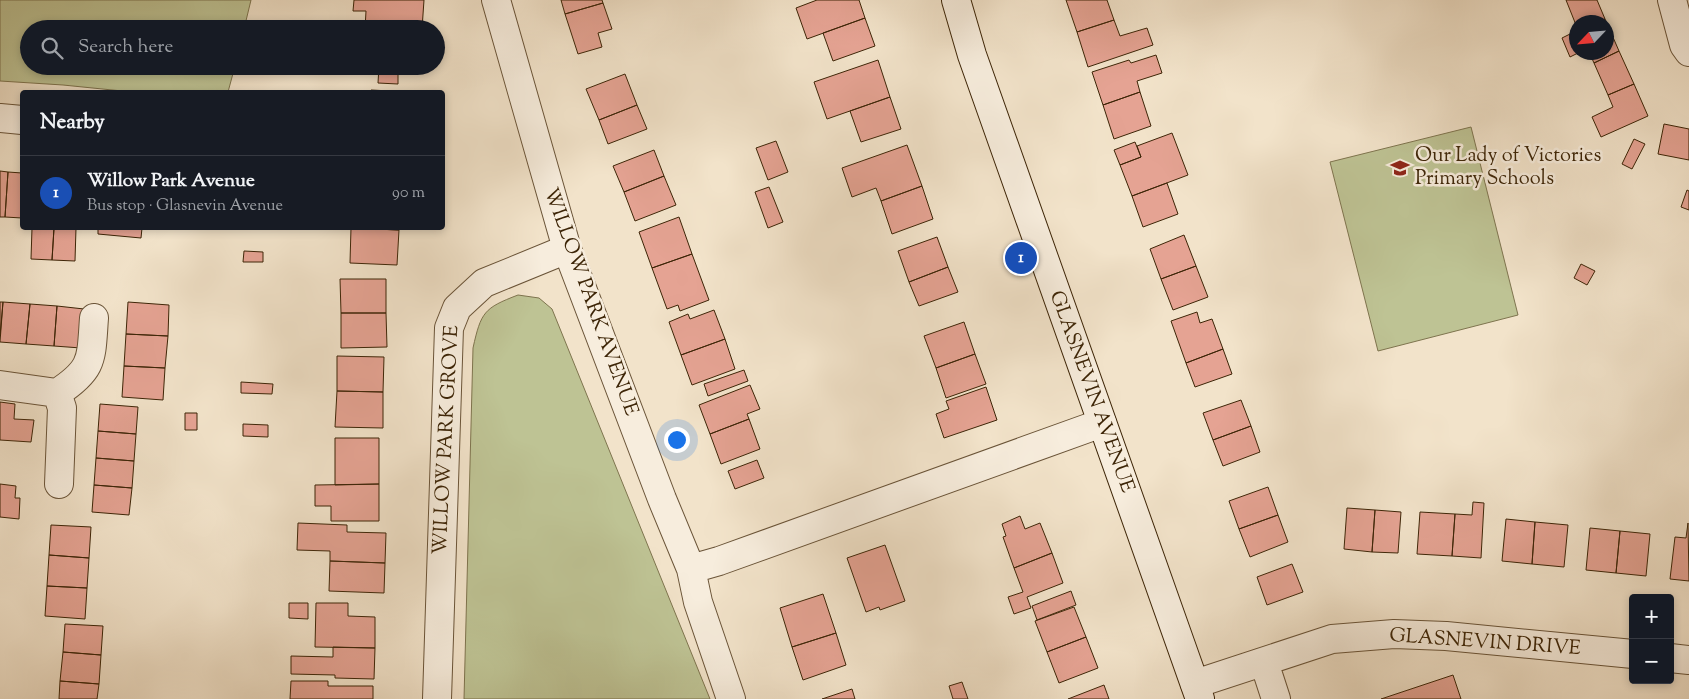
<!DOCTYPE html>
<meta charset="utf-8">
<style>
:root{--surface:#171b24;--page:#242831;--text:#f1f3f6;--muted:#9ea1a6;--line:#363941;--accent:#c59692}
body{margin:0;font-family:"Sorts Mill Goudy",serif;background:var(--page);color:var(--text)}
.controls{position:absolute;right:15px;bottom:15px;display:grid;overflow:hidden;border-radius:5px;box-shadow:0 2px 8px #0003}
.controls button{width:45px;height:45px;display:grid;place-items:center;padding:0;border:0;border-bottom:1px solid var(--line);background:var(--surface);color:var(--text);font:25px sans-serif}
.compass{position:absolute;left:1569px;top:15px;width:45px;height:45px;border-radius:50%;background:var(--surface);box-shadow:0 2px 8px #0003;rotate:244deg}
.you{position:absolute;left:676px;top:439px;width:18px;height:18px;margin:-12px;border:4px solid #fff;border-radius:50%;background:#1a73e8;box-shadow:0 0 0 8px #1a73e833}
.badge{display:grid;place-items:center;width:32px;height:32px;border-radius:50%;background:var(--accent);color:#fff;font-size:16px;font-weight:700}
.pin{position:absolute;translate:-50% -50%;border:2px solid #fff;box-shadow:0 1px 5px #0006}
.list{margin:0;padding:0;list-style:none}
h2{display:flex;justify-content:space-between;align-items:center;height:65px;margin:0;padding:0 20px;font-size:21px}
h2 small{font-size:16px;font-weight:400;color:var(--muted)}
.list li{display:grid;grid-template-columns:32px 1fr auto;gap:15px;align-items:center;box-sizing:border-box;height:75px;padding:0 20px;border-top:1px solid var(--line)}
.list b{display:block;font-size:19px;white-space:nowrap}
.list p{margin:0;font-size:16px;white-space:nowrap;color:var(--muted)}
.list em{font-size:16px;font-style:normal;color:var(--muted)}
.icon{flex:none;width:28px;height:28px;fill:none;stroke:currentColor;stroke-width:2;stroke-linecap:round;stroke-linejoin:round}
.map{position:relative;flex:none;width:1689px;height:699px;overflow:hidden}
.search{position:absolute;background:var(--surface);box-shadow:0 2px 8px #0003;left:20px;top:20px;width:425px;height:55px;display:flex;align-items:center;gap:12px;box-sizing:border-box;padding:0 18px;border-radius:28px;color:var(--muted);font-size:19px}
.panel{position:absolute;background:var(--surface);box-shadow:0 2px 8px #0003;left:20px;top:90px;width:425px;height:140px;border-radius:5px}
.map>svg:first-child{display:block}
.green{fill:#bec394;stroke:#7e744e}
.building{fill:#e5a393;stroke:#3d2507}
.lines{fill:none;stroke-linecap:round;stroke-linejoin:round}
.minor-casing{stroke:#6a5438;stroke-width:30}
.secondary-casing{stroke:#3d2507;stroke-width:30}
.minor{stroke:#f7eddd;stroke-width:28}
.secondary{stroke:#f7eddd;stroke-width:28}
.labels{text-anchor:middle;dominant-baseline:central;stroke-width:5;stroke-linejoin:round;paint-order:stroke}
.poi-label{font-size:20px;fill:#3d2507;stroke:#f7eddd;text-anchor:start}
.street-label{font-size:20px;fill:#3d2507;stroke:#f7eddd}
</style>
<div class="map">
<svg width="1689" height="699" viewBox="0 0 1689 699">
<rect width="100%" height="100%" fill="#f2e3ca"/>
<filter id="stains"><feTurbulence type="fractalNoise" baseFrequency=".004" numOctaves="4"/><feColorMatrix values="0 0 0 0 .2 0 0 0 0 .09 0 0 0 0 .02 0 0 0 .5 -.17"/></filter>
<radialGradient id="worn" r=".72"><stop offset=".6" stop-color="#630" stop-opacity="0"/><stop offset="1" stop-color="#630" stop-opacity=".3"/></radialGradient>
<path class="green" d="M0,0h251l-7,29h-215v37h206l-7,26h-96l-69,-7 -63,-4z
M1471,127l47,188 -140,36 -48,-189z
M518,295l21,3 13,11 158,390h-246l9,-351c8,-36 11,-40 45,-53z"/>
<path class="building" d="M354,0h70l-2,29h-57l1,-18h-13z
M561,0h41l1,3 -38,11z
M817,0h42l6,18 -58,21 -11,-31z
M1066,0h41l7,20 -37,12z
M1566,0h31l8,19 -9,3h-20v3z
M603,3l9,26 -14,4 4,14 -24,7 -13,-40z
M865,18l10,28 -42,15 -10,-28z
M1605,19l14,32 -25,12 -5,-11h17v-30h-10z
M1114,20l6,16 27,-8 6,17 -65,22 -11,-35z
M1576,31v21h4l-10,5 -8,-19z
M1619,51l15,33 -26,11 -14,-32z
M1156,55l6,18 -25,8 3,11 -37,13 -11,-33 37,-12 2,3z
M878,60l12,37 -63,22 -13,-37z
M379,66h42v7l-23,-1v12l-20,-1z
M625,74l12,31 -38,15 -13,-31z
M1634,84l14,32 -47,21 -9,-20 21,-10 -5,-12z
M371,90l39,2h-39z
M1140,92l11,34 -37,13 -11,-34z
M890,97l11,32 -40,13 -11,-31z
M637,105l10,24 -39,15 -9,-24z
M1664,124l25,5v31l-31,-6z
M1172,133l16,42 -56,21 -12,-31 21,-8 -4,-11z
M1634,139l11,5 -13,25 -10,-5z
M776,141l12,31 -20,8 -12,-32z
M1135,142l6,15 -21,8 -6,-15z
M907,145l15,41 -41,15 -5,-13 -24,9 -10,-29z
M654,150l10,26 -40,16 -11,-26z
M0,171l8,1 -3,45h-5z
M8,172l14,1v45l-17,-1z
M664,176l12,29 -41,16 -11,-29z
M1167,183l11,31 -35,13 -11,-31z
M922,186l11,33 -41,15 -11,-33z
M769,187l14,35 -15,6 -13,-36z
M1687,190l2,1v19l-8,-3z
M679,217l13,37 -40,14 -13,-36z
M32,228h22l-2,32 -21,-1z
M54,228h22l-1,33 -23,-1z
M98,228h44l-1,10 -43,-4z
M351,228l48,2 -2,35 -47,-2z
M352,228h47v2z
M1184,235l12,31 -35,13 -11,-30z
M937,237l11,30 -39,15 -11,-31z
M244,251l19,1v10h-20z
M692,254l17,46 -29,11 -2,-6 -11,4 -15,-41z
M1581,264l14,7 -8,14 -13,-7z
M1196,266l12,31 -35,13 -12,-31z
M948,267l10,25 -39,14 -10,-24z
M340,279h46v34h-45z
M0,302h3l-3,34z
M3,302l27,2 -4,40 -26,-2z
M128,302l41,3 -1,31 -42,-2z
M30,304l27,2 -3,40 -28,-2z
M57,306l27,3 -3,39 -27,-2z
M714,310l11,29 -44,16 -12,-33 19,-8 2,5z
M1197,312l3,11 12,-4 11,30 -37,14 -15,-42z
M341,313h45l1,34 -46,1z
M964,322l11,32 -39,14 -12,-32z
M126,334l42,2 -3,32 -41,-2z
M725,339l10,30 -43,16 -11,-30z
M1223,349l9,25 -37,13 -9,-24z
M975,354l11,30 -40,14 -10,-30z
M337,356l47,1 -1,35 -46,-1z
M124,366l41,2 -2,32 -41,-3z
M744,370l4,11 -40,15 -4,-12z
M241,382l32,2 -1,10 -31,-1z
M750,385l10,24 -13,5 2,5 -39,15 -11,-29z
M986,387l11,33 -53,18 -8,-24 13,-5 -3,-8z
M337,391l46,1v36l-48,-1z
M1241,400l10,26 -38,14 -10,-27z
M0,402l15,2 -1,15 20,1 -3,22 -31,-2z
M100,404l38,3 -2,27 -38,-3z
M185,413h12v17h-12z
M749,419l11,30 -39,15 -11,-30z
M243,424l25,1v12l-25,-1z
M1251,426l9,26 -37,14 -10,-26z
M98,431l38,3 -2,27 -38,-3z
M335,438h44v46l-44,1z
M96,458l38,3 -2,27 -38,-3z
M757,460l7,18 -29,11 -7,-18z
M0,484l16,2 -1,12h5l-1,21 -19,-2z
M379,484v37h-48v-15h-16v-21z
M94,485l38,3 -3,27 -37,-3z
M1268,487l10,28 -39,14 -10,-28z
M1473,502l11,1 -3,55 -29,-2 3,-42 17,1z
M1347,508l28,2 -3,42 -28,-3z
M1375,510l26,2 -3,41 -26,-1z
M1420,512l35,2 -3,42 -35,-2z
M1278,515l10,27 -38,15 -11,-28z
M1020,516l5,13 15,-6 12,30 -38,15 -11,-31 3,-1 -4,-12z
M1506,519l29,3 -3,42 -30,-3z
M1535,522l33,3 -4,42 -32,-3z
M298,523l49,2v7l39,1 -1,30 -55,-2v-10l-33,-1z
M1688,523l1,58 -19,-2 5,-42 11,1z
M51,525l40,2 -2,31 -40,-3z
M1590,528l30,3 -4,42 -30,-3z
M1620,531l30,3 -4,42 -30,-3z
M885,545l20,56 -25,9 -1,-3 -13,5 -19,-54z
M1052,553l11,30 -36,14 4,11 -17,6 -6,-17 15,-5 -9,-24z
M49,555l40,3 -2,30 -40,-2z
M330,561l55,2 -1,30 -55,-2z
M1292,564l11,28 -36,13 -10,-28z
M47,586l40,2 -2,31 -40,-3z
M1071,591l5,14 -39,15 -5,-14z
M823,594l13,39 -44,14 -12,-39z
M289,603h19v16l-19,-1z
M316,603h32v13l27,1v31l-60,-1z
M1074,607l12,30 -39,15 -12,-31z
M65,624l38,2 -2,29 -38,-3z
M836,633l10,32 -43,15 -11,-33z
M1086,637l12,31 -39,15 -12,-31z
M333,647l42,1 -1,31 -39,-1v-3l-44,-1v-18l42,1z
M63,652l38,3 -2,29 -39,-3z
M1453,675l8,24h-80z
M60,681l39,3 -2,15h-38z
M291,681h37v5h45v13h-83z
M962,682l6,17h-15l-4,-13z
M1104,685l5,14h-41z
M852,689l3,10h-33z"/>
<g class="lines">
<g class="minor-casing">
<path id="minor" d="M496,0l71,249 95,250 29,70 7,33 33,97
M1672,0l12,45 5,7
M0,118l22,2
M0,385l57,8c37,-24 34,-34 37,-75
M57,393l5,15 -3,76
M691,569l28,-8 383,-138
M1670,658l19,2
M1264,662l12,37
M1195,684l137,-45 62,-5 52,2 187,18
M437,699l12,-371 8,-20 27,-25 83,-34"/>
</g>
<g class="secondary-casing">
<path id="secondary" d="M956,0l16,55 228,644"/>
</g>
<use href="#minor" class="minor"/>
<use href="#secondary" class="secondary"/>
</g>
<defs>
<g id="school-bare" transform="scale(1.5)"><path d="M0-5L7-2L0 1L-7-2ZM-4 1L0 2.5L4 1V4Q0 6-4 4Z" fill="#8f2418" stroke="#f7eddd" stroke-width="2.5" paint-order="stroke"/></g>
</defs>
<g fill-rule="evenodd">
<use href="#school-bare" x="1400" y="168"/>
</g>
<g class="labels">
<g class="poi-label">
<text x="1415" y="156">Our Lady of Victories<tspan x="1415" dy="23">Primary Schools</tspan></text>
</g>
<g class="street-label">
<text transform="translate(590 302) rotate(70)">WILLOW PARK AVENUE</text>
<text transform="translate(1091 392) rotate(70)">GLASNEVIN AVENUE</text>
<text transform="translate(447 440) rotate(-87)">WILLOW PARK GROVE</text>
<text transform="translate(1485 643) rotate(4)">GLASNEVIN DRIVE</text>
</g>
</g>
<rect width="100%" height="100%" filter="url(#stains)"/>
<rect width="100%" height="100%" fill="url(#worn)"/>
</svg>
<div class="controls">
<button>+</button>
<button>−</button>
</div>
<svg class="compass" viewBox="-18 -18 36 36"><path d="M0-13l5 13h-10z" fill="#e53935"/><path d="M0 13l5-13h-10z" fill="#9ea1a6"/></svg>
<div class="you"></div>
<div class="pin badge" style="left:1021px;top:258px;background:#1a4fb4">1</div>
<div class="search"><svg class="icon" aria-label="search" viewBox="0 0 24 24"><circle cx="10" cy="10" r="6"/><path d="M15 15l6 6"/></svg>Search here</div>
<section class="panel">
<h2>Nearby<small></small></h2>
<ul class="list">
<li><span class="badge" style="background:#1a4fb4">1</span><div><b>Willow Park Avenue</b><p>Bus stop · Glasnevin Avenue</p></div><em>90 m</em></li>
</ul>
</section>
</div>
